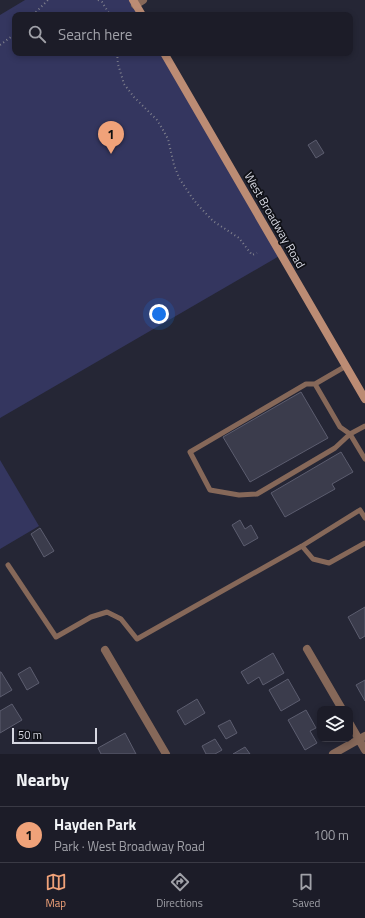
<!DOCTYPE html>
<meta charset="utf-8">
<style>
:root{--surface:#1c1c28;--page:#252530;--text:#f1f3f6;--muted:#a0a1a8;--line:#3a3a45;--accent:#f0a279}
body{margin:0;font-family:"Titillium Web",sans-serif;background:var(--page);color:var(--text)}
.controls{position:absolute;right:12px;bottom:12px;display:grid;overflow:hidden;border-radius:8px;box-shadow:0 2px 6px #0003}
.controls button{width:36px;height:36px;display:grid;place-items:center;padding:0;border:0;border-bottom:1px solid var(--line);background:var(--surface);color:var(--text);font:20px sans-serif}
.scale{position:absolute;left:12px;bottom:10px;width:85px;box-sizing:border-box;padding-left:4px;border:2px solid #d7d8e2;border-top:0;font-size:11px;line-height:14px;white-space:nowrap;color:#d7d8e2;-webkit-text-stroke:3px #0f1016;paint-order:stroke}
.you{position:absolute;left:159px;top:314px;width:14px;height:14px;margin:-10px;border:3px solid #fff;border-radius:50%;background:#1a73e8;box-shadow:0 0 0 6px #1a73e833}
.badge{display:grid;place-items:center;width:26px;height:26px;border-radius:50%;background:var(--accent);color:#111;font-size:13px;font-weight:700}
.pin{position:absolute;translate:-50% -33px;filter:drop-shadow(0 1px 2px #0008)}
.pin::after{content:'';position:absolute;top:21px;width:14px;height:12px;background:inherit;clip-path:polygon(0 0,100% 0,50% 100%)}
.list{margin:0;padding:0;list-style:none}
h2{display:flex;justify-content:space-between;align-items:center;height:52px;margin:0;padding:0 16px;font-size:17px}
h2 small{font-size:13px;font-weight:400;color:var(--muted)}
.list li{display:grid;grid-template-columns:26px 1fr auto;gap:12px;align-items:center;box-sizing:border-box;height:56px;padding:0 16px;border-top:1px solid var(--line)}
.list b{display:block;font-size:15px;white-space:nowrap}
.list p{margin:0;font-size:13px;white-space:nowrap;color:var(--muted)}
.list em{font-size:13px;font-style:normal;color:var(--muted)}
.icon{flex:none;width:22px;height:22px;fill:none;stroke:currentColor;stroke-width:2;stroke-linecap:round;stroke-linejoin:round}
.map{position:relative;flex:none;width:365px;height:754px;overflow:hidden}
.search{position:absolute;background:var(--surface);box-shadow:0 2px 6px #0003;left:12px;right:12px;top:12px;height:44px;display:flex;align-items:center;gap:10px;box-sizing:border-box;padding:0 14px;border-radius:8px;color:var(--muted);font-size:15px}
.sheet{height:108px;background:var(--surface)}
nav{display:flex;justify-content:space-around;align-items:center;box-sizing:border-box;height:56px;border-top:1px solid var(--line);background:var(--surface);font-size:11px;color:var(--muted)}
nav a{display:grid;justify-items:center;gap:2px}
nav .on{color:var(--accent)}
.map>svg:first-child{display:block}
.park{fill:#34365f}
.building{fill:#3b3c4c;stroke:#5c5d6f}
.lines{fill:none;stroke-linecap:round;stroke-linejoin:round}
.path{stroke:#80818d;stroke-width:2;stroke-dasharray:1 3;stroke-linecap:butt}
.service{stroke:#866859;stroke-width:5}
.minor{stroke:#866859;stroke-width:8}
.secondary{stroke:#bc8c74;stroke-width:8}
.labels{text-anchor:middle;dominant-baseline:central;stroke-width:3.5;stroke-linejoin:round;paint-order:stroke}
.street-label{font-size:12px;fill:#d7d8e2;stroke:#0f1016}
</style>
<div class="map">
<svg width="365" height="754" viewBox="0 0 365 754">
<rect width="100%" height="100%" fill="#252635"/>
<path class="park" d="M25,0h106l9,15h-125v38h148l118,202 -281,163v-403z
M0,460l39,66 -39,23z"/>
<path class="building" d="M316,140l8,13 -8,5 -8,-13z
M301,392l27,46 -78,44 -27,-45z
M341,452l12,20 -21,12 3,5 -50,28 -14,-24z
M240,520l5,9 6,-4 7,13 -14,8 -12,-21z
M40,528l14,23 -10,6 -13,-23z
M365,607v29l-5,3 -12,-22z
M273,653l11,20 -21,12 -4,-8 -11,7 -7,-12z
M30,667l9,16 -12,7 -9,-16z
M0,672h1l11,18 -12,7z
M288,679l12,21 -19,11 -12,-21z
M365,680v21l-9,-16z
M197,699l8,14 -20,12 -8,-14z
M12,704l10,16 -22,13v-22z
M306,710l10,18 -6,3 7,12 -12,7 -17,-30z
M230,720l7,13 -11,6 -8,-13z
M125,733l11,21h-35l-3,-6z
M215,739l7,11 -7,4h-9l-4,-8z
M245,747l5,7h-17z"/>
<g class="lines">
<path class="path" d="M98,0l4,2 8,13
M33,15l15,-15
M0,45l15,-11
M117,53l1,11 6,20 10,13 23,23 6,10 5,9 6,26 5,13 12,18 6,8 16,17 26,17 13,17 5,-2"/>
<path class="service" d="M346,366l-31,18h-9l-116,68 20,38 29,5 18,-1 78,-46 15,-14 15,-8
M315,384l25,43 10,7 15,25
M302,546l58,-36 5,8
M8,565l48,72 35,-20 16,-5 14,7 16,20 165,-93 11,13 16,4 36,-20"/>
<path class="minor" d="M135,5l8,-5
M307,649l35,60
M105,650l61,104
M350,724l15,26
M333,754l32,-18"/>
<path class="secondary" d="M133,0l9,15
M164,53l201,346"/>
</g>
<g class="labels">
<g class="street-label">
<text transform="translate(275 220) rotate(60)">West Broadway Road</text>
</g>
</g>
</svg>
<div class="controls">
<button><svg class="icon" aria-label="layers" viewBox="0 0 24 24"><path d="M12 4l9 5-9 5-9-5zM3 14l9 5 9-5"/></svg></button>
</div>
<div class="scale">50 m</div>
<div class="you"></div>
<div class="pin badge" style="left:111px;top:154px">1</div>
<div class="search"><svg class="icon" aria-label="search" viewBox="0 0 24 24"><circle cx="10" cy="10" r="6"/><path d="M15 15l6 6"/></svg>Search here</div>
</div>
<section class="sheet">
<h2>Nearby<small></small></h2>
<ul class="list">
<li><span class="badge">1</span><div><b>Hayden Park</b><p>Park · West Broadway Road</p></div><em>100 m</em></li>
</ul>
</section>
<nav>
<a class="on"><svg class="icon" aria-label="map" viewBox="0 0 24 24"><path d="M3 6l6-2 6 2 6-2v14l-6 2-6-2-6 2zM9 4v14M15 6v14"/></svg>Map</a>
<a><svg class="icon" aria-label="directions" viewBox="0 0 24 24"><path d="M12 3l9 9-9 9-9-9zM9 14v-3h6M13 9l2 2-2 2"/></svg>Directions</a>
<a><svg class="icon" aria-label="saved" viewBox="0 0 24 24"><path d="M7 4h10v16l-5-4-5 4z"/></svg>Saved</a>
</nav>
